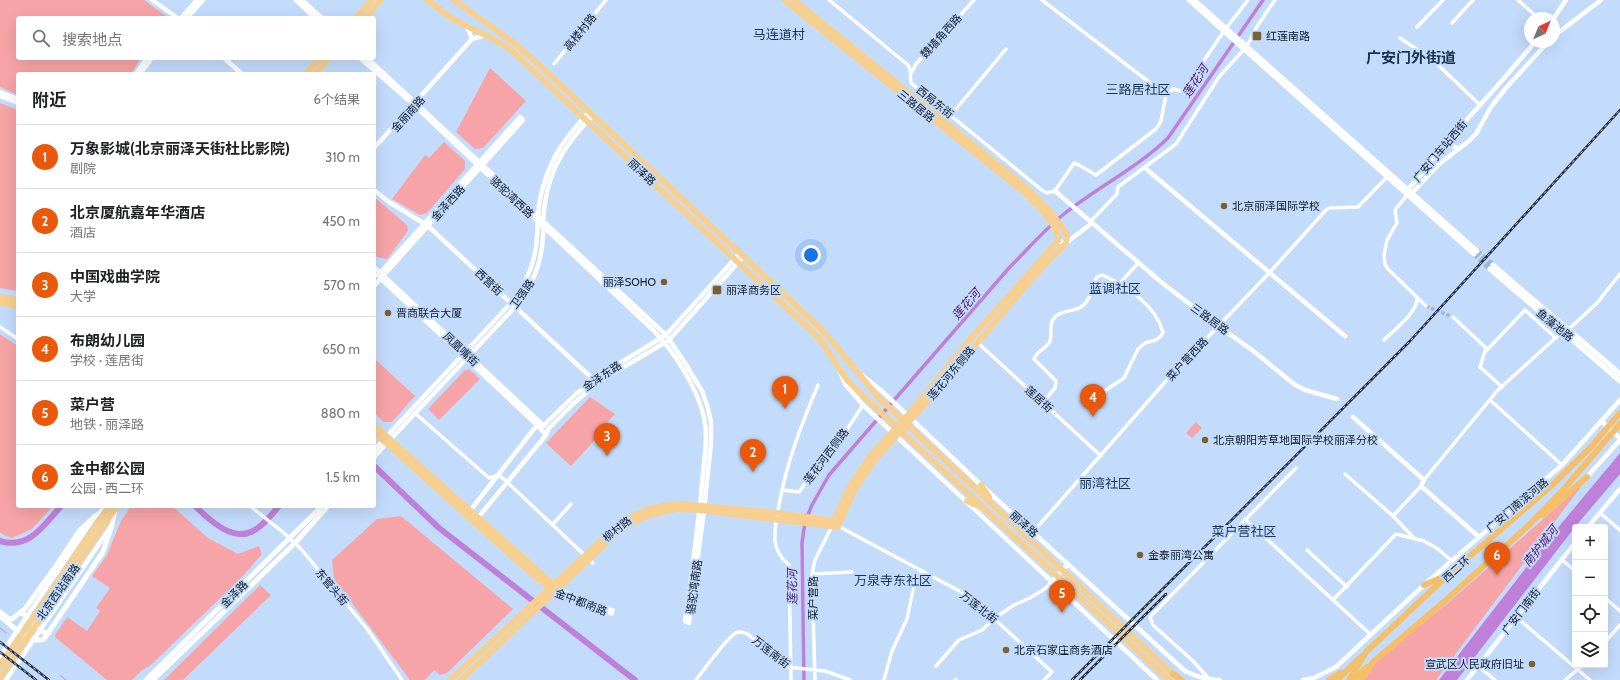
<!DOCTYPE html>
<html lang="zh">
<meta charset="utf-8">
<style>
:root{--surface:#fff;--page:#f2f2f2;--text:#202124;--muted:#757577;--line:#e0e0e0;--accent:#ea580c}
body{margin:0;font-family:Cabin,"Noto Sans SC",sans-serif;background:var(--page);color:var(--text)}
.controls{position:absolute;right:12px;bottom:12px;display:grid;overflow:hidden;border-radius:4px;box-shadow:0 4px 16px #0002}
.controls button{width:36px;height:36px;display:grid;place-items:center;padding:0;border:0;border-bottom:1px solid var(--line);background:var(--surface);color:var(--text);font:20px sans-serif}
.compass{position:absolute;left:1524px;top:12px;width:36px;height:36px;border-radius:50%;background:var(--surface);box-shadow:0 4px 16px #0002;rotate:43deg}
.you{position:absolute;left:811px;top:255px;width:14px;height:14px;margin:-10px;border:3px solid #fff;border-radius:50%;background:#1a73e8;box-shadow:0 0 0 6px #1a73e833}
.badge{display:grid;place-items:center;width:26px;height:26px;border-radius:50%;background:var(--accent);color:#fff;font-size:13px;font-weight:700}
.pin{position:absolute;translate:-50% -33px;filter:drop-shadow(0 1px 2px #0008)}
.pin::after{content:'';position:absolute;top:21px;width:14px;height:12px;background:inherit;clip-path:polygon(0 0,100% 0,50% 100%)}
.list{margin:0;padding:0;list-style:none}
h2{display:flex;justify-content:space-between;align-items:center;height:52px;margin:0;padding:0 16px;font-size:17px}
h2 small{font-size:13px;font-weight:400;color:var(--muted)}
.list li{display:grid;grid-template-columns:26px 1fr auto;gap:12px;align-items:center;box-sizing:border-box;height:64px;padding:0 16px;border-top:1px solid var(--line)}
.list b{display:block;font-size:15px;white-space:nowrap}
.list p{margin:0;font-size:13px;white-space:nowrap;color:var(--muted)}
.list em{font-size:13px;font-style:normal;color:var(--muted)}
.icon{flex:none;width:22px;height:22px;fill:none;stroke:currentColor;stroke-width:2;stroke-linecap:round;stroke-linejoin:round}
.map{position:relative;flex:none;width:1620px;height:680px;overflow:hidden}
.search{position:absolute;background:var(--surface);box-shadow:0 4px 16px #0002;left:16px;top:16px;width:360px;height:44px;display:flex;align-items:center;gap:10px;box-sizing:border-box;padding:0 14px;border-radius:4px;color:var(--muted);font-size:15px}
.panel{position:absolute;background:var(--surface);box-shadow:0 4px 16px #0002;left:16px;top:72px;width:360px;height:436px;border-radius:4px}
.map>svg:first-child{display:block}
.green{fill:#f7a4a8}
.water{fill:#bf80d9}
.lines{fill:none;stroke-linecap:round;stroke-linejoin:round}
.stream{stroke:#bf80d9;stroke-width:1}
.canal{stroke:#bf80d9;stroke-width:3.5}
.river{stroke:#bf80d9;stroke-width:6}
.minor-tunnel{stroke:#a0b5d1;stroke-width:3.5;stroke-dasharray:3.5 2;stroke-linecap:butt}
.secondary-tunnel{stroke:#a0b5d1;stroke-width:5;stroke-dasharray:5 2.5;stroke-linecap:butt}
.minor{stroke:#fff;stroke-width:3.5}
.tertiary{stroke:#fff;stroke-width:4.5}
.secondary{stroke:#fff;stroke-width:5}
.primary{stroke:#f7cf8e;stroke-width:6}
.trunk{stroke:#f4bf68;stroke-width:6}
.rail-casing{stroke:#222d3d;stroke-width:2.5}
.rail{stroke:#c4dcfc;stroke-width:1;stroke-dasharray:3;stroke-linecap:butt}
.poi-dot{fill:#7d5f33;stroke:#c4dcfc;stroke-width:1.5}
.labels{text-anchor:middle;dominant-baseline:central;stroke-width:4;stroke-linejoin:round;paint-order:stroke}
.street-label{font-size:11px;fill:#0e1826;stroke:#c4dcfc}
.poi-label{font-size:11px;fill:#0e1826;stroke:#c4dcfc;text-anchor:start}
.water-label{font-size:12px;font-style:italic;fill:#4f1263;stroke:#c4dcfc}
.quarter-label{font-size:13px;fill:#1a3252;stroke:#c4dcfc}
.district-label{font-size:15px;font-weight:bold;fill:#1a3252;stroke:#c4dcfc}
</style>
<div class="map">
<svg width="1620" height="680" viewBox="0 0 1620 680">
<rect width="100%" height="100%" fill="#c4dcfc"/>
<path class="green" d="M0,0h144l22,16 1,2h-149v40h123l-10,16h-113v21l-18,-8z
M490,68l36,33 -43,47 -8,1 -19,-17z
M0,103l18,7v181l-18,-3z
M444,142l21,19v8l-38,44 -7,2 -28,-16 33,-44 4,3z
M374,197l33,28 1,6 -21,28 -10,-2 -3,-2z
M0,334l18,12v160h35l-21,23 -20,9 -8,-3 -4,-3z
M374,358l41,38 -23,26h-8l-10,-9z
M469,369l11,10 -41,41 -11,-11 37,-39z
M590,397l25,17 -8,9 11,10 -13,13 -9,-7 -25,27 -25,-23z
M1196,422l6,6 -10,10 -6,-5z
M1583,484l-147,196h-75l12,-18 75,-59z
M131,506h41l36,32 30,16 21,-8 3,8 -20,23 -90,87 -11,7 -9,9h-25l-51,-42 -1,-3 12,-18 20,14 13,-20 -4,-3 14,-20 -18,-12 15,-21 14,-34z
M401,516l112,93 -66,64 -7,2 -6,-5 -9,10h-15l-76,-101 -2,-19 45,-41z
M260,585l11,10 -88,85h-19z"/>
<path class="water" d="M1620,453v21l-45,53 -118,153h-18l107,-138z"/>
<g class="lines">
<path class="stream" d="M0,628l6,5
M61,676l5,4"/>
<path class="canal" d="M804,680l-2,-137 3,-21 7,-17 17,-30 180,-207c18,-18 35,-38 55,-54 34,-27 73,-46 104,-76l95,-138"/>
<path class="river" d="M374,466l65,62 196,152
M195,506c16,16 42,40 64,21 8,-6 14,-14 20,-21
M0,541c29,9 44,-16 61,-35"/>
<path class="minor-tunnel" d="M1426,306l27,11"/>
<path class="secondary-tunnel" d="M1477,251l16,14
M1474,254l16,15"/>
<path class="minor" d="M829,0l79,65c5,6 1,11 3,18l132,108 4,2 8,-2 19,-28 3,1 19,11 60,-46 5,-8 5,-26 7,-6 8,2 3,-1 40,-59 24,-31
M1042,0l124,95
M1518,0l20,18
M1452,23l21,-23
M1417,27l26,-27
M1400,38l33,22 47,45
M554,64l52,-64
M912,72l4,-8 58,-64
M951,115l55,-66
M1408,194l-13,16 2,13 -10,17 -3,15 1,9 2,4 39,38
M1090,222l27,-28 1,-7 58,-43 43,-67 28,-31 9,-18 19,-28
M1120,283l19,-21
M1453,317l33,31 -6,19 22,20
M0,327l18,12
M1569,329l28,-26 23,-29
M1384,340c9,-9 36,-30 33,-43
M977,342l124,114
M1486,351l39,-41 31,28
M1490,400l72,65
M1043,402l12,-14 1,-7 -22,-22c3,-8 11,-10 15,-16 5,-8 -2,-18 6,-26 6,-7 19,-5 26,-10 11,-7 10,-20 16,-30l5,-2c24,10 54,31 61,57l-2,4 -5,4 -11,3 -7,6 -14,29 -18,12 -13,21
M415,413l74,65 10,-3 8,7 86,81
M1345,474l48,42 20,21
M1424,480l73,-89 65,-59
M782,490l17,2 18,-25 27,-33 19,-29
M250,506l34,27 17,16 67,81 34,50
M1600,513l20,17
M1393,516l28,-30
M1245,519l125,115
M553,524l18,-20
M838,526l127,68 11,8 76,70 -8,8
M1033,532l133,-151 104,-109 56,-62 4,-2 28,-1 30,-31
M1307,550l40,37
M1561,559l14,12
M812,574l40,-2
M554,592l58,22 1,-4 -55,-21
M1605,598l15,13
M1333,600l63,-66 28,7 14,8 14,12
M1516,617l74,63
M1605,642l15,-17
M936,666l23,-26 23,-10 13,-12 19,-13 16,-7 16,-10 5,-6
M1478,666l17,14
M1209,679l-16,-18 -40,-36 -3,-8 146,-149
M696,680c7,-9 33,-46 42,-48 5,0 9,1 12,4l37,31 38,4 25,9
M791,680l-2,-115c-7,-6 -13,-15 -14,-24 -1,-12 2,-25 4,-36 8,-44 22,-79 39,-120
M815,680l-3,-106 3,-14 17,-34
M884,680l8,-29 15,-32 6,-29 9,-19
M955,680h1
M1565,680l18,-15"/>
<path class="tertiary" d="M152,0l26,18
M296,0l19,18
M302,0l20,18
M181,18l16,-18
M187,18l16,-18
M1554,18l12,-18
M467,27l5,12
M1554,36l47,-36
M1535,42l-36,42 -65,72 -7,12 -19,21v5l4,-1 27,-29 30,-23 7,-7 15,-27 14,-18 43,-47
M224,58l18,16
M360,58l53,46 239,225c21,21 46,59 52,89 4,18 1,36 -1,54 -4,50 -11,99 -18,149l4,2
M367,58l299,277 19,28 17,28 6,17 3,15v20l-7,68 -15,112
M136,74l11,-16
M140,74l12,-16
M0,92l18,7
M0,96l18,7
M1448,139c2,6 5,9 12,9
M374,148l98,-109 13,-4
M1145,168l200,168
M374,190l15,12 39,24 167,155
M1055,191l106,91 57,44 34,24 42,34 11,6 32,9
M1058,241l8,2 26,-20
M374,267l170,159
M374,276l6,-3 140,-156 3,3 -149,166
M380,278l157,147 9,10
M840,371l5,13 18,21 294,275
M863,376l20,16 98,93 204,186c12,6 22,9 35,9
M1353,417l71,63 -3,6 58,51
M1601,421l19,17
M387,436l124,-133c16,-20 25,-41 26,-67 1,-12 1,-25 3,-37 8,-38 23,-59 49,-87
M390,440l125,-133c18,-23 26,-41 28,-70 0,-11 0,-23 2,-34 5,-37 23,-61 47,-87
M1587,477l33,-37
M473,507l64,-82 6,1 32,-31 22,-18 69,-42 74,-82
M481,514l65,-79 3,-7 24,-24 24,-21 72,-43 75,-84
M1588,527l32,-38
M1051,582l17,-18
M0,656l95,-140 12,-9
M6,680l106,-155 3,-14
M1303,680l11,-2 22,-11 88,-82 138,-120 58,-65
M1467,680l108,-137"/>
<path class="secondary" d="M1189,0l285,254
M1194,0l283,251
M1493,265c42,37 85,72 127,109
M1490,269l130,112
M374,450l11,-11
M374,457l14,-16
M0,612l9,7h3l10,-8
M0,616c11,9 30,29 44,23l59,-87 9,-27
M49,633l-6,-1 -21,-19 34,-47 24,-36 15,-14
M146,680l176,-174
M153,680l142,-137 33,-37"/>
<path class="primary" d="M427,0l26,19 38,19 19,11 309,289 28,42 15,15 307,285
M454,0l60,43 23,20 282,264 12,13 47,57 299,281
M356,18l16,-18
M365,18l16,-18
M306,74l14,-16
M315,74l14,-16
M0,297l18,3
M0,303l18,3
M374,425l181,161
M374,432l140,126 37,32
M981,485l8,12
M967,501l14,6
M0,666l109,-160
M0,678l117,-172
M450,680l165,-152 12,-9 21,-10 20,-4 14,-1 96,9 56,8 16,-35 21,-31 37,-40 64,-78 86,-96c2,-16 -27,-42 -38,-52l-236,-189
M461,680l154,-145 12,-9 19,-10 30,-7 24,1 138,17 17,-38 19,-28 59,-66 103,-121 30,-31 1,-8 -5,-8 -12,-16 -22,-22 -234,-189"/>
<path class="trunk" d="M1521,510l11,-19
M1543,515l44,-38
M1424,585l19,-8
M1173,674l9,6
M1329,680l11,-7
M1337,680l24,-23
M1349,680l17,-28 82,-77 101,-87 41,-40 30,-35
M1352,680l15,-13
M1361,680l12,-18 73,-62 83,-75 34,-35 57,-66"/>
<g class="rail-casing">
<path id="rail" d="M0,642l49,38
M0,652l36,28
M1072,680l338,-339 210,-231
M1080,680l86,-86"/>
</g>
<use href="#rail" class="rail"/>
</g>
<g class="poi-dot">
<rect x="1252" y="31" width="10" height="10" rx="2"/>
<circle cx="1224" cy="206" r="4"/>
<circle cx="664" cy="282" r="4"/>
<rect x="712" y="285" width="10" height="10" rx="2"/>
<circle cx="388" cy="313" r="4"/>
<circle cx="1205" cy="440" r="4"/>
<circle cx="1140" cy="555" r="4"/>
<circle cx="1006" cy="650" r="4"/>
<circle cx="1532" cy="664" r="4"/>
</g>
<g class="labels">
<g class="street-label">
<text transform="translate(580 32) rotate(-51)">高楼村路</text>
<text transform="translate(941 36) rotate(-48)">魏墙角西路</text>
<text transform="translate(935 102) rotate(39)">西局东街</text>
<text transform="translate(916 106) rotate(39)">三路居路</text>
<text transform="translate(408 114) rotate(-48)">金丽南路</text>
<text transform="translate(1440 151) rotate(-50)">广安门车站西街</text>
<text transform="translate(642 172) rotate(43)">丽泽路</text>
<text transform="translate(512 197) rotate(43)">骆驼湾西路</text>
<text transform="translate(448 203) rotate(-48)">金泽西路</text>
<text transform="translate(489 282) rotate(43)">西营街</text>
<text transform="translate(522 294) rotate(-55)">卫强路</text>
<text transform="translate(1210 319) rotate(36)">三路居路</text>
<text transform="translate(1555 325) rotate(39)">鱼藻池路</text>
<text transform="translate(461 349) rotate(43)">凤凰嘴街</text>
<text transform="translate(1187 359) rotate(-47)">菜户营西路</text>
<text transform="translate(951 373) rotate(-50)">莲花河东侧路</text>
<text transform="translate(602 376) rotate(-34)">金泽东路</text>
<text transform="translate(1039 399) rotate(42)">莲居街</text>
<text transform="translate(826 456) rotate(-53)">莲花河西侧路</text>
<text transform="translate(1517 505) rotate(-40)">广安门南滨河路</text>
<text transform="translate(1024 524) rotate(42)">丽泽路</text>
<text transform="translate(617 529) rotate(-38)">柳村路</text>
<text transform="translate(1456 569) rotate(-42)">西二环</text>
<text transform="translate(332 587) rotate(50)">东管头街</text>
<text transform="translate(694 587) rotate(-82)">骆驼湾南路</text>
<text transform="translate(58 592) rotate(-55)">北京西站南路</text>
<text transform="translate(234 594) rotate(-45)">金泽路</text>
<text transform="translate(813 598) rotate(-90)">菜户营路</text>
<text transform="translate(581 602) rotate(21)">金中都南路</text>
<text transform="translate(979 607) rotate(38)">万莲北街</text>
<text transform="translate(1521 611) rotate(-52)">广安门南街</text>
<text transform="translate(771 652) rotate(38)">万莲南街</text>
</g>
<g class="poi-label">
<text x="1266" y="36">红莲南路</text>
<text x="1232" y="206">北京丽泽国际学校</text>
<text x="656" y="282" text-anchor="end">丽泽SOHO</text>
<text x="726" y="290">丽泽商务区</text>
<text x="396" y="313">晋商联合大厦</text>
<text x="1213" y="440">北京朝阳芳草地国际学校丽泽分校</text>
<text x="1148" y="555">金泰丽湾公寓</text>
<text x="1014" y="650">北京石家庄商务酒店</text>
<text x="1524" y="664" text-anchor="end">宣武区人民政府旧址</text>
</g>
<g class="water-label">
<text transform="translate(1195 81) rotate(-56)">莲花河</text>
<text transform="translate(966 304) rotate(-49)">莲花河</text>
<text transform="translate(1540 546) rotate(-51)">南护城河</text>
<text transform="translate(792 587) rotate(-91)">莲花河</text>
</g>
<g class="quarter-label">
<text x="779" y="34">马连道村</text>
<text x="1138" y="89">三路居社区</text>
<text x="1115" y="288">蓝调社区</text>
<text x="1105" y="483">丽湾社区</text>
<text x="1244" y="531">菜户营社区</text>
<text x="893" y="580">万泉寺东社区</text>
</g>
<g class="district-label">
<text x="1411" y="58">广安门外街道</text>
</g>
</g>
</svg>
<div class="controls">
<button>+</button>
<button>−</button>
<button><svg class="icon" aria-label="locate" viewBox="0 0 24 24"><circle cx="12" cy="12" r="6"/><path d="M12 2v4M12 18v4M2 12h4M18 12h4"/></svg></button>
<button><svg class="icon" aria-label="layers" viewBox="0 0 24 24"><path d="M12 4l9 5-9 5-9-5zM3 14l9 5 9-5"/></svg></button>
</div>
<svg class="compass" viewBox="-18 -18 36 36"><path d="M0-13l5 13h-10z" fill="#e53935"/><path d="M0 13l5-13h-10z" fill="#757577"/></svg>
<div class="you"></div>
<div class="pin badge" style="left:785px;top:409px">1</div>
<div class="pin badge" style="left:753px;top:472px">2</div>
<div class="pin badge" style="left:607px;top:456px">3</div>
<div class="pin badge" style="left:1093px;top:417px">4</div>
<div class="pin badge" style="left:1062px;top:613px">5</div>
<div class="pin badge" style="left:1497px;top:575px">6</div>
<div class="search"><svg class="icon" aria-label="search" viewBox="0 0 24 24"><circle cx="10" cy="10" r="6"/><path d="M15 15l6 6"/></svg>搜索地点</div>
<section class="panel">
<h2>附近<small>6个结果</small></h2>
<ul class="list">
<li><span class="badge">1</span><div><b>万象影城(北京丽泽天街杜比影院)</b><p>剧院</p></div><em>310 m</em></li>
<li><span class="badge">2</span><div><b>北京厦航嘉年华酒店</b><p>酒店</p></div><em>450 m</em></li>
<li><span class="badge">3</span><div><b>中国戏曲学院</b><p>大学</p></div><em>570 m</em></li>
<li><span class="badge">4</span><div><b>布朗幼儿园</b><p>学校 · 莲居街</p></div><em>650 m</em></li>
<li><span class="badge">5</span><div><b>菜户营</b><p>地铁 · 丽泽路</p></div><em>880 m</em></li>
<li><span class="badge">6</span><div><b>金中都公园</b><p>公园 · 西二环</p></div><em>1.5 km</em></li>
</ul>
</section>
</div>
